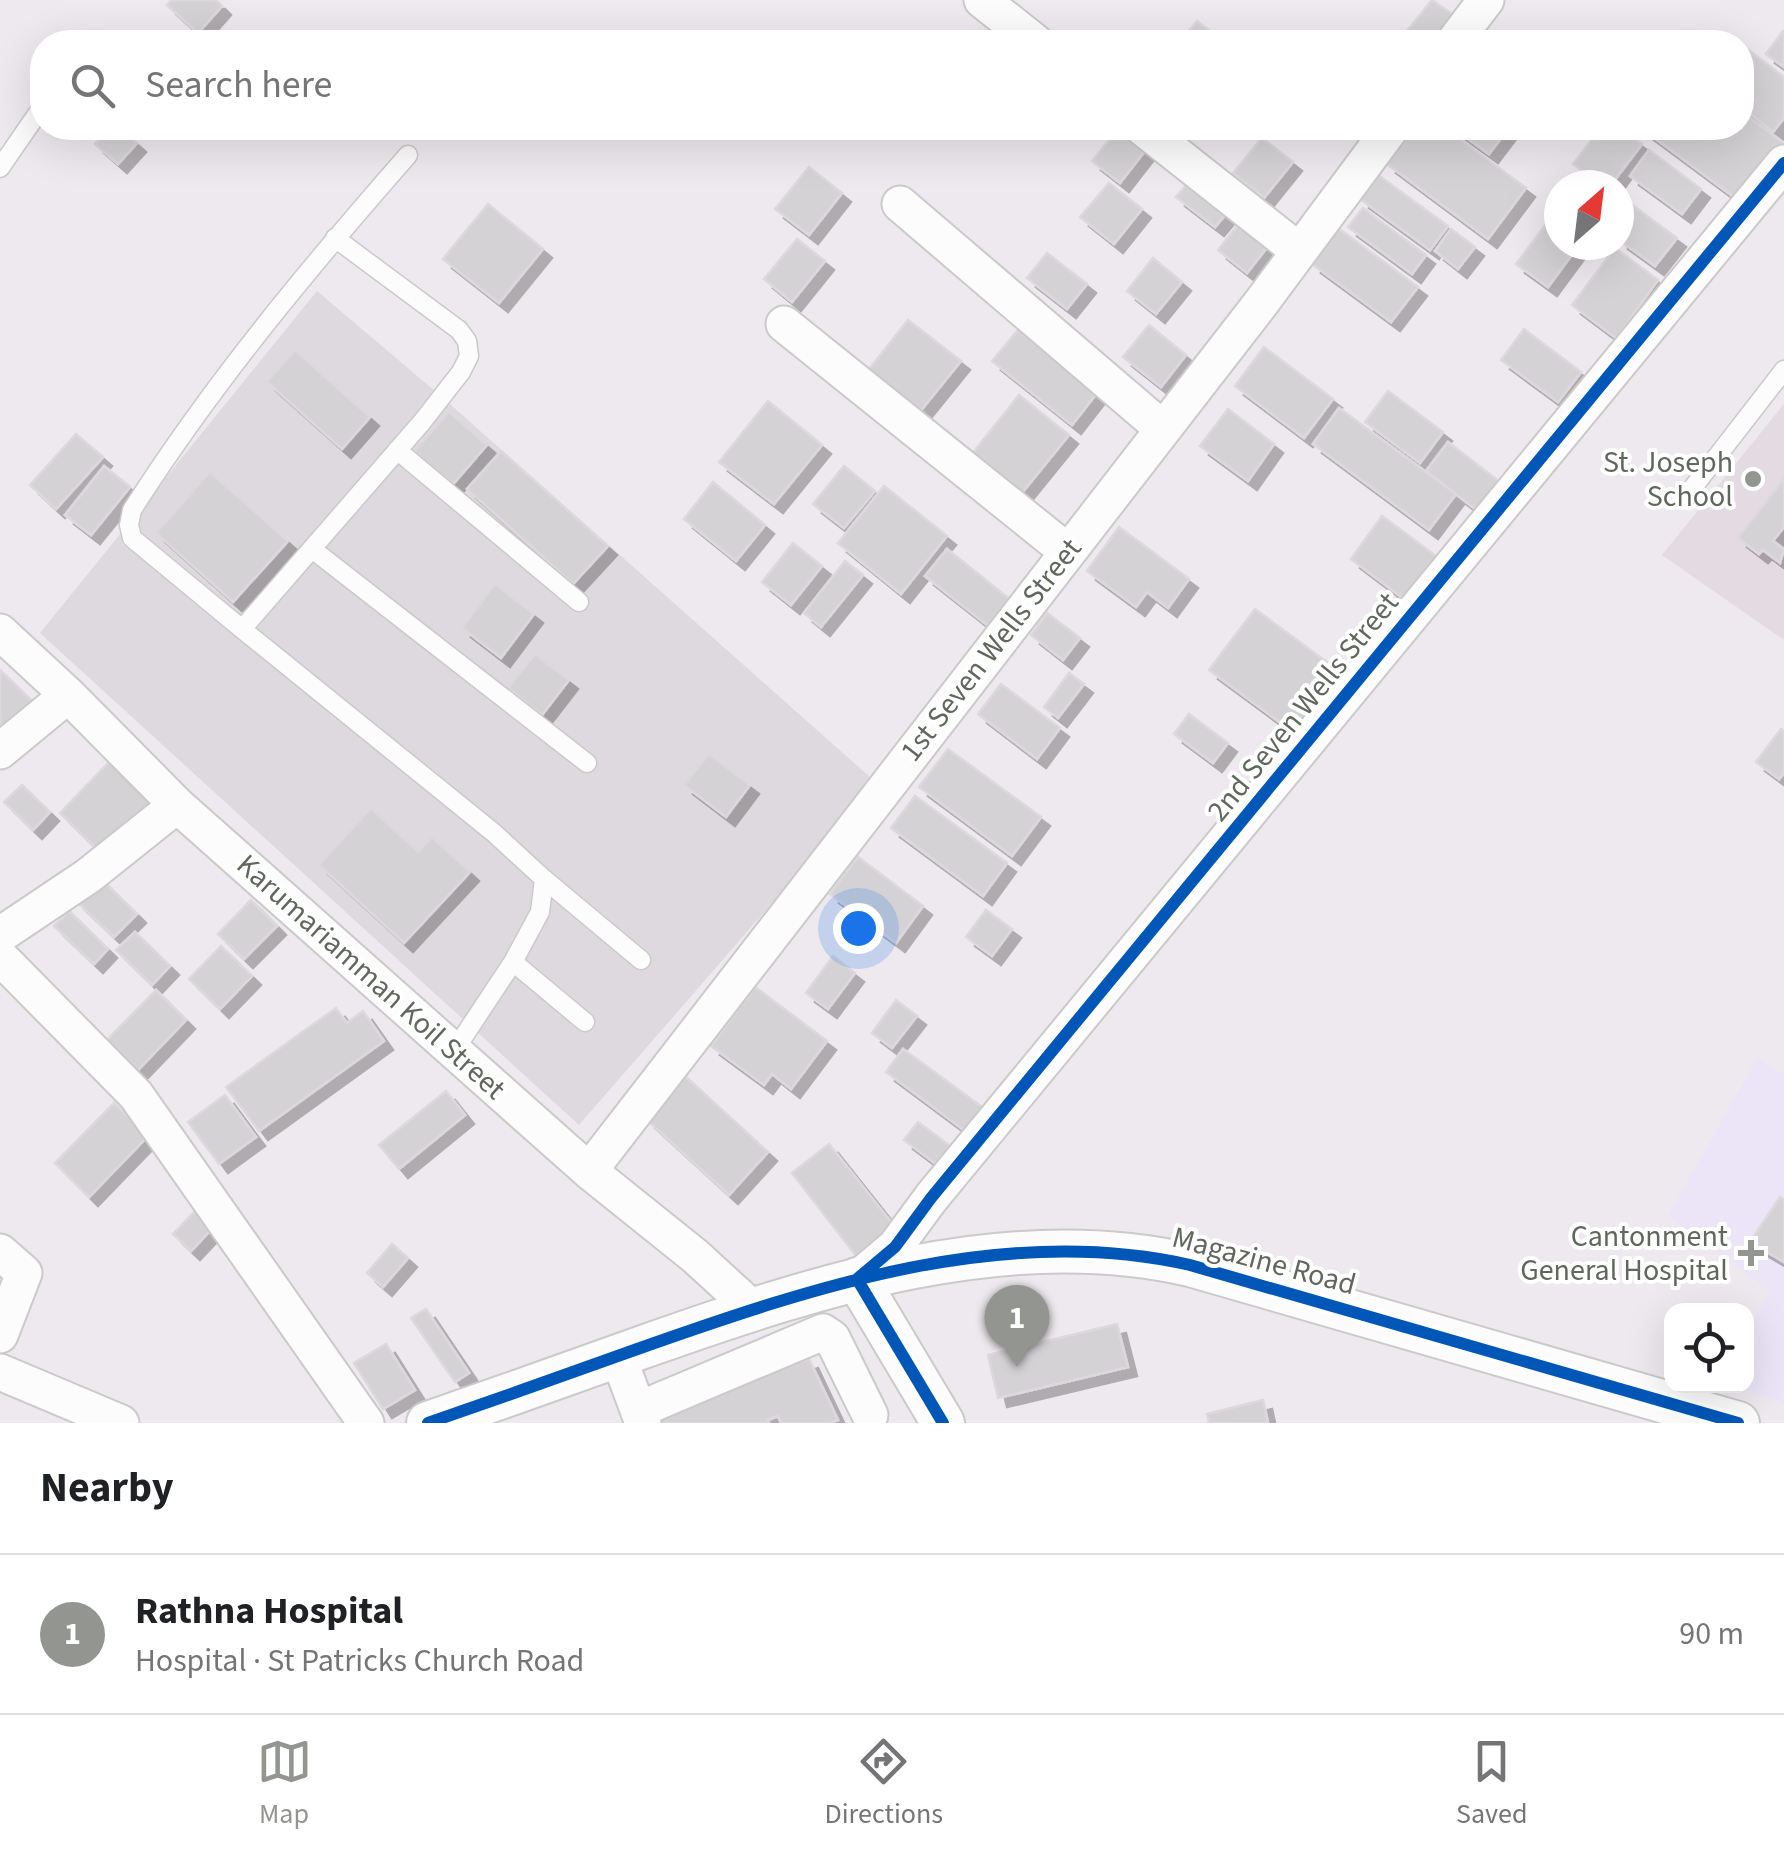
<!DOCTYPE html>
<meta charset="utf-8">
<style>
:root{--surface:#fff;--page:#f2f2f2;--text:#202124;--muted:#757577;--line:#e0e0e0;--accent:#929590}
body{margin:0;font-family:"Source Sans 3",sans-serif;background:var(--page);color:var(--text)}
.controls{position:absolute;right:30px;bottom:30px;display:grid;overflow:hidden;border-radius:20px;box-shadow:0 10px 40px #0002}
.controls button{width:90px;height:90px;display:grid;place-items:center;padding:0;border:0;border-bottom:2px solid var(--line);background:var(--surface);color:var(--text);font:50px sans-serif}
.compass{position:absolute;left:1544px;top:170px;width:90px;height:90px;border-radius:50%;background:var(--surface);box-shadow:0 10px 40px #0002;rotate:28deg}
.you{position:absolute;left:858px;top:928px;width:35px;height:35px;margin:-25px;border:8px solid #fff;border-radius:50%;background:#1a73e8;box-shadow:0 0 0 15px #1a73e833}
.badge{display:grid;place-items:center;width:65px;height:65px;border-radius:50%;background:var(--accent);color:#fff;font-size:32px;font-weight:700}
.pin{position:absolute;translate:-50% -82px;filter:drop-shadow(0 2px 5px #0008)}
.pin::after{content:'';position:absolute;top:52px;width:35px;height:30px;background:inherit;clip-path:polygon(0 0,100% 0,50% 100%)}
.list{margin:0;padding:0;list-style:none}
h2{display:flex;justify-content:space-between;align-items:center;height:130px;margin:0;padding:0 40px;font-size:42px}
h2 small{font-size:32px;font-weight:400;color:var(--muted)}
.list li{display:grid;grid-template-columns:65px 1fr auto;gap:30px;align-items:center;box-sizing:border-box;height:160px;padding:0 40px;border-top:2px solid var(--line)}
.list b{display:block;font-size:38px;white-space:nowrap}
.list p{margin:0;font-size:32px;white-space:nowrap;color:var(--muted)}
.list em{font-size:32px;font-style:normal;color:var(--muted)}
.icon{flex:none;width:55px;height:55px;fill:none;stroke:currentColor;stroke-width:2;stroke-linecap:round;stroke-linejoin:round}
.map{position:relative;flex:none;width:1784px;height:1423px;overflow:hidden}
.search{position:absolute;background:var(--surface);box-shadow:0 10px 40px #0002;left:30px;right:30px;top:30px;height:110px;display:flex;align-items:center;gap:25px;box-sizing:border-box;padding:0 35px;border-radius:40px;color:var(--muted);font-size:38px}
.sheet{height:290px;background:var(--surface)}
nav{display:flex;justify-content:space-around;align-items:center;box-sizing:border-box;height:140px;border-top:2px solid var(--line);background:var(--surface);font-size:28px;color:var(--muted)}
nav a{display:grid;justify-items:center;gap:5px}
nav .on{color:var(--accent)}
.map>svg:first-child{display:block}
.industrial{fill:#ded9de}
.education{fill:#e3dae2}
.medical{fill:#ebe5f7}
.building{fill:#d5d2d5;stroke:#ddd7de;stroke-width:2.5;filter:url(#shadow)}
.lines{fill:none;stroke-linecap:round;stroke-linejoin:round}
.service-casing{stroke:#cacac8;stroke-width:21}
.minor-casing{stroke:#cacac8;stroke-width:39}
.tertiary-casing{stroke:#cacac8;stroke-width:46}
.service{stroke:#fcfcfc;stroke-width:18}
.minor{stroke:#fcfcfc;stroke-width:35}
.tertiary{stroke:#fcfcfc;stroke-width:42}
.cycleway-casing{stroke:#fff;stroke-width:19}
.cycleway{stroke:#0057b8;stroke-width:12}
.poi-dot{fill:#929590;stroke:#fff;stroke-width:4}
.labels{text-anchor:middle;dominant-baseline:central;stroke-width:8;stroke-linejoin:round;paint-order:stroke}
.poi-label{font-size:30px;fill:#60685d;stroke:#fff;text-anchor:end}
.street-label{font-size:30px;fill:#60685d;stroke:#fff}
</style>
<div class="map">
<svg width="1784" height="1423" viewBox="0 0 1784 1423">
<defs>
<filter id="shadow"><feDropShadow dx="9" dy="9" stdDeviation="0" flood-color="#0004"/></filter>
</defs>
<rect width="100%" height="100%" fill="#eee9ee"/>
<path class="industrial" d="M317,291l125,106 429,381 16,-7 -308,354 -539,-492z"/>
<path class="education" d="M1784,404v236l-122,-85z"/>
<path class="medical" d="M1757,1058l27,16v330l-46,-18h8l1,-52 22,-43 -101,-75z"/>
<path class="building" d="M171,0h45l6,6 -24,27 -31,-28z
M1432,0l23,16 -21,26h-33l-2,-1z
M1197,21l27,21h-35l-6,-4z
M1783,31h1v36l-18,-13z
M1742,45l42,32v41l-11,14 -31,-25z
M1742,112l42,31 -42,60 -101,-75h101z
M109,128h11l17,15 -19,21 -23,-20z
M1119,128h5l24,19 -28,36 -28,-22z
M1415,128h30l81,60 -38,51 -101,-75z
M1453,128h53l2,1 -19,25z
M1601,128h19l22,16 -31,41h-10l-28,-21z
M1262,138l31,24 -29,36 -31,-25z
M1649,150l52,39 -19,25 -52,-38z
M809,167l33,26 -33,42 -34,-26z
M1378,175l70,51 -18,24 -70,-51z
M1193,177l38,31 -16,19 -39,-30z
M1109,183l33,26 -28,35 -34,-27z
M1624,199l53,39 -22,28 -36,-26v-34z
M488,204l55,45 -44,54 -56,-44z
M1363,208l63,47 -14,19 -64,-47z
M1556,211l3,2v32h20l-31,42 -32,-23z
M1240,222l29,23 -22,28 -29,-23z
M1338,228l80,59 -27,35 -79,-58z
M1451,229l24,18 -17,22 -23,-18z
M797,239l28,22 -33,41 -28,-23z
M1615,248l43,32 -42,58 -44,-33z
M1047,253l40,31 -20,25 -40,-31z
M1153,258l29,24 -26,32 -29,-23z
M908,320l53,41 -43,53 -52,-41z
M1149,325l37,30 -25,32 -38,-30z
M1524,329l57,43 -23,30 -57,-42z
M1018,330l79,63 -25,32 -80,-64z
M1264,347l69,52 -29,39 -69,-52z
M295,350l75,67 -28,32 -75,-67z
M1388,391l55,41 -23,31 -55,-41z
M1019,395l50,40 -52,64 -49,-40z
M768,401l54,44 -48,59 -55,-42z
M1339,408l117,86 -27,36 -116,-86z
M1228,409l46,35 -26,37 -48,-35z
M449,412l38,33 -38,44 -38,-34z
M76,434l27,23 -47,52 -26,-24z
M1448,442l57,44 -22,29 -57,-44z
M501,451l107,95 -35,38 -106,-95z
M104,466l26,21 -39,48 -26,-20z
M844,466l31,25 -31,37 -31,-24z
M210,472l78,69 -55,61 -77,-69z
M1784,479v48l-11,14 11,8 -4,14 -17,-13 -4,4 -21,-16z
M713,482l52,43 -29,36 -52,-42z
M884,486l63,50 -46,58 -63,-51z
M1382,516l62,46 -32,43 -61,-46z
M1119,527l70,52 -21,29 -21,-16 -11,15 -49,-36z
M793,543l29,23 -31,39 -29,-23z
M947,549l65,52 -21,27 -66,-52z
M845,561l18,14 -42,52 -17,-14z
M495,584l39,30 -33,44 -39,-30z
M1255,609l84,62 -46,61 -84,-62z
M1047,613l33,25 -17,22 -32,-25z
M535,654l34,26 -27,35 -34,-27z
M0,670l33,32 -33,32z
M1069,673l15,11 -26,34 -14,-11z
M1001,684l59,44 -23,31 -59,-45z
M1189,714l39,29 -15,20 -39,-29z
M1781,729l3,2v42l-5,6 -23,-17z
M948,749l93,68 -29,39 -93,-69z
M709,754l41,31 -24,32 -42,-32z
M112,759l46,45 -52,54 -46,-45z
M22,785l28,27 -17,18 -29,-28z
M915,796l92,67 -24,33 -92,-68z
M371,808l47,44 14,-15 38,35 -66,71 -85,-78z
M858,857l65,49 -27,37 -66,-49z
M98,876l39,38 -23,23 -39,-37z
M251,900l26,26 -33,33 -26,-25z
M986,910l26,19 -20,27 -26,-19z
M69,911l39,38 -14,15 -40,-38z
M135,932l35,34 -18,19 -36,-35z
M221,946l31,30 -32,33 -31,-30z
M833,956l22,17 -27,36 -22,-16z
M755,987l72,54 -36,48 -19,-15 -8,11 -53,-39z
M156,990l30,30 -49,51 -31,-30z
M896,1000l21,16 -25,32 -20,-15z
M336,1008l11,15 16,-12 21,30 -125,90 -33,-44z
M903,1049l86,63 -17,24 -86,-64z
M685,1076l83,76 -39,43 -83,-76z
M446,1091l19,24 -66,54 -20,-24z
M225,1095l31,42 -37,27 -31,-42z
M114,1103l34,33 -59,61 -34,-34z
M918,1122l36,27 -14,18 -36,-27z
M829,1144l66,83 -38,30 -65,-84z
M1780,1197l4,3v62l-34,-20z
M205,1201l17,17 -31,33 -18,-17z
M392,1244l16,14 -25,29 -16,-14z
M426,1309l43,64 -14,9 -44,-64z
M1117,1324l11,43 -130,31 -10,-43z
M386,1344l29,46 -32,19 -29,-46z
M809,1359l29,61 -8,3h-49l-3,-7 -10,4 1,3h-109l-3,-12z
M1263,1400l5,23h-59l-2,-9z"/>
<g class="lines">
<g class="service-casing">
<path id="service" d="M0,168l42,-61
M335,238l124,92 8,11 2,15 -8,16 -39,50 -180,207 252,204 50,46 -4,33 -27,50 -59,89
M397,450l182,152
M1691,490l93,-120
M312,549l275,214
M242,629l-110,-91 -3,-13 3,-15c81,-127 177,-242 276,-355
M544,879l97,81
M513,962l72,60"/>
</g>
<g class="minor-casing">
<path id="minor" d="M982,0l53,42
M1454,42l32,-42
M1143,128l156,123
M900,204l263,225
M784,324l284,228
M0,632l68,63 109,110 412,366 106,85 58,53
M0,751l68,-56
M0,935l88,-59 89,-71
M0,957l136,138 230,328
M589,1171l672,-868 130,-175
M0,1252l24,21 -24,62
M857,1279l38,-32 36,-49 853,-1035
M618,1356l25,67
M0,1372l121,51
M638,1410l185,-78 9,6 38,77"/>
</g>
<g class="tertiary-casing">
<path id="tertiary" d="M857,1279l86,144
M428,1423c72,-25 143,-50 215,-76 173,-61 362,-124 547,-82l548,158"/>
</g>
<use href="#service" class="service"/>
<use href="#minor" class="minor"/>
<use href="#tertiary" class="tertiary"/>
<g class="cycleway-casing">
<path id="cycleway" d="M428,1423c72,-25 143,-50 215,-76 173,-61 362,-124 547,-82l548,158
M943,1423l-86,-144 38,-32 36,-49 853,-1035"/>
</g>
<use href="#cycleway" class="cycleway"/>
</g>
<g class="poi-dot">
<circle cx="1753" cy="479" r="10"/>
<path d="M1746 1238h10v10h10v10h-10v10h-10v-10h-10v-10h10z"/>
</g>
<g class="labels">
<g class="poi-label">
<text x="1733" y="462">St. Joseph<tspan x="1733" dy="34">School</tspan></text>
<text x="1728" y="1236">Cantonment<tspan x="1728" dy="34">General Hospital</tspan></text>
</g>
<g class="street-label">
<text transform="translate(991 650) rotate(-52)">1st Seven Wells Street</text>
<text transform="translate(1303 707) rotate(-51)">2nd Seven Wells Street</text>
<text transform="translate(371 977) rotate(42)">Karumariamman Koil Street</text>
<text transform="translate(1264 1261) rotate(15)">Magazine Road</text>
</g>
</g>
</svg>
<div class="controls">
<button><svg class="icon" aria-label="locate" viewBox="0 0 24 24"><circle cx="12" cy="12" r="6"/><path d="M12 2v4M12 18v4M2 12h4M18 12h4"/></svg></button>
</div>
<svg class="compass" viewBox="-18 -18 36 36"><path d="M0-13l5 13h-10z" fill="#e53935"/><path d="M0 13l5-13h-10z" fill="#757577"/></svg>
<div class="you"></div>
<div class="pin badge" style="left:1017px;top:1367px">1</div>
<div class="search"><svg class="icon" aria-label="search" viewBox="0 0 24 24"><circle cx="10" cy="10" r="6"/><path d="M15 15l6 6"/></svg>Search here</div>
</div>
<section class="sheet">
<h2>Nearby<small></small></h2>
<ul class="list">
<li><span class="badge">1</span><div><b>Rathna Hospital</b><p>Hospital · St Patricks Church Road</p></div><em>90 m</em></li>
</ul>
</section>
<nav>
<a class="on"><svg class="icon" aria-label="map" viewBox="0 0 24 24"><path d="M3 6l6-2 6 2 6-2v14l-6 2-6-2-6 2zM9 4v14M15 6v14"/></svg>Map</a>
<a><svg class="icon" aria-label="directions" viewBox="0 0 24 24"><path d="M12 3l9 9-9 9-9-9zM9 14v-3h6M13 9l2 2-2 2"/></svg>Directions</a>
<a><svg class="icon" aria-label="saved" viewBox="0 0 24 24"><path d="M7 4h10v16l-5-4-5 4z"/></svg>Saved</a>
</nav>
